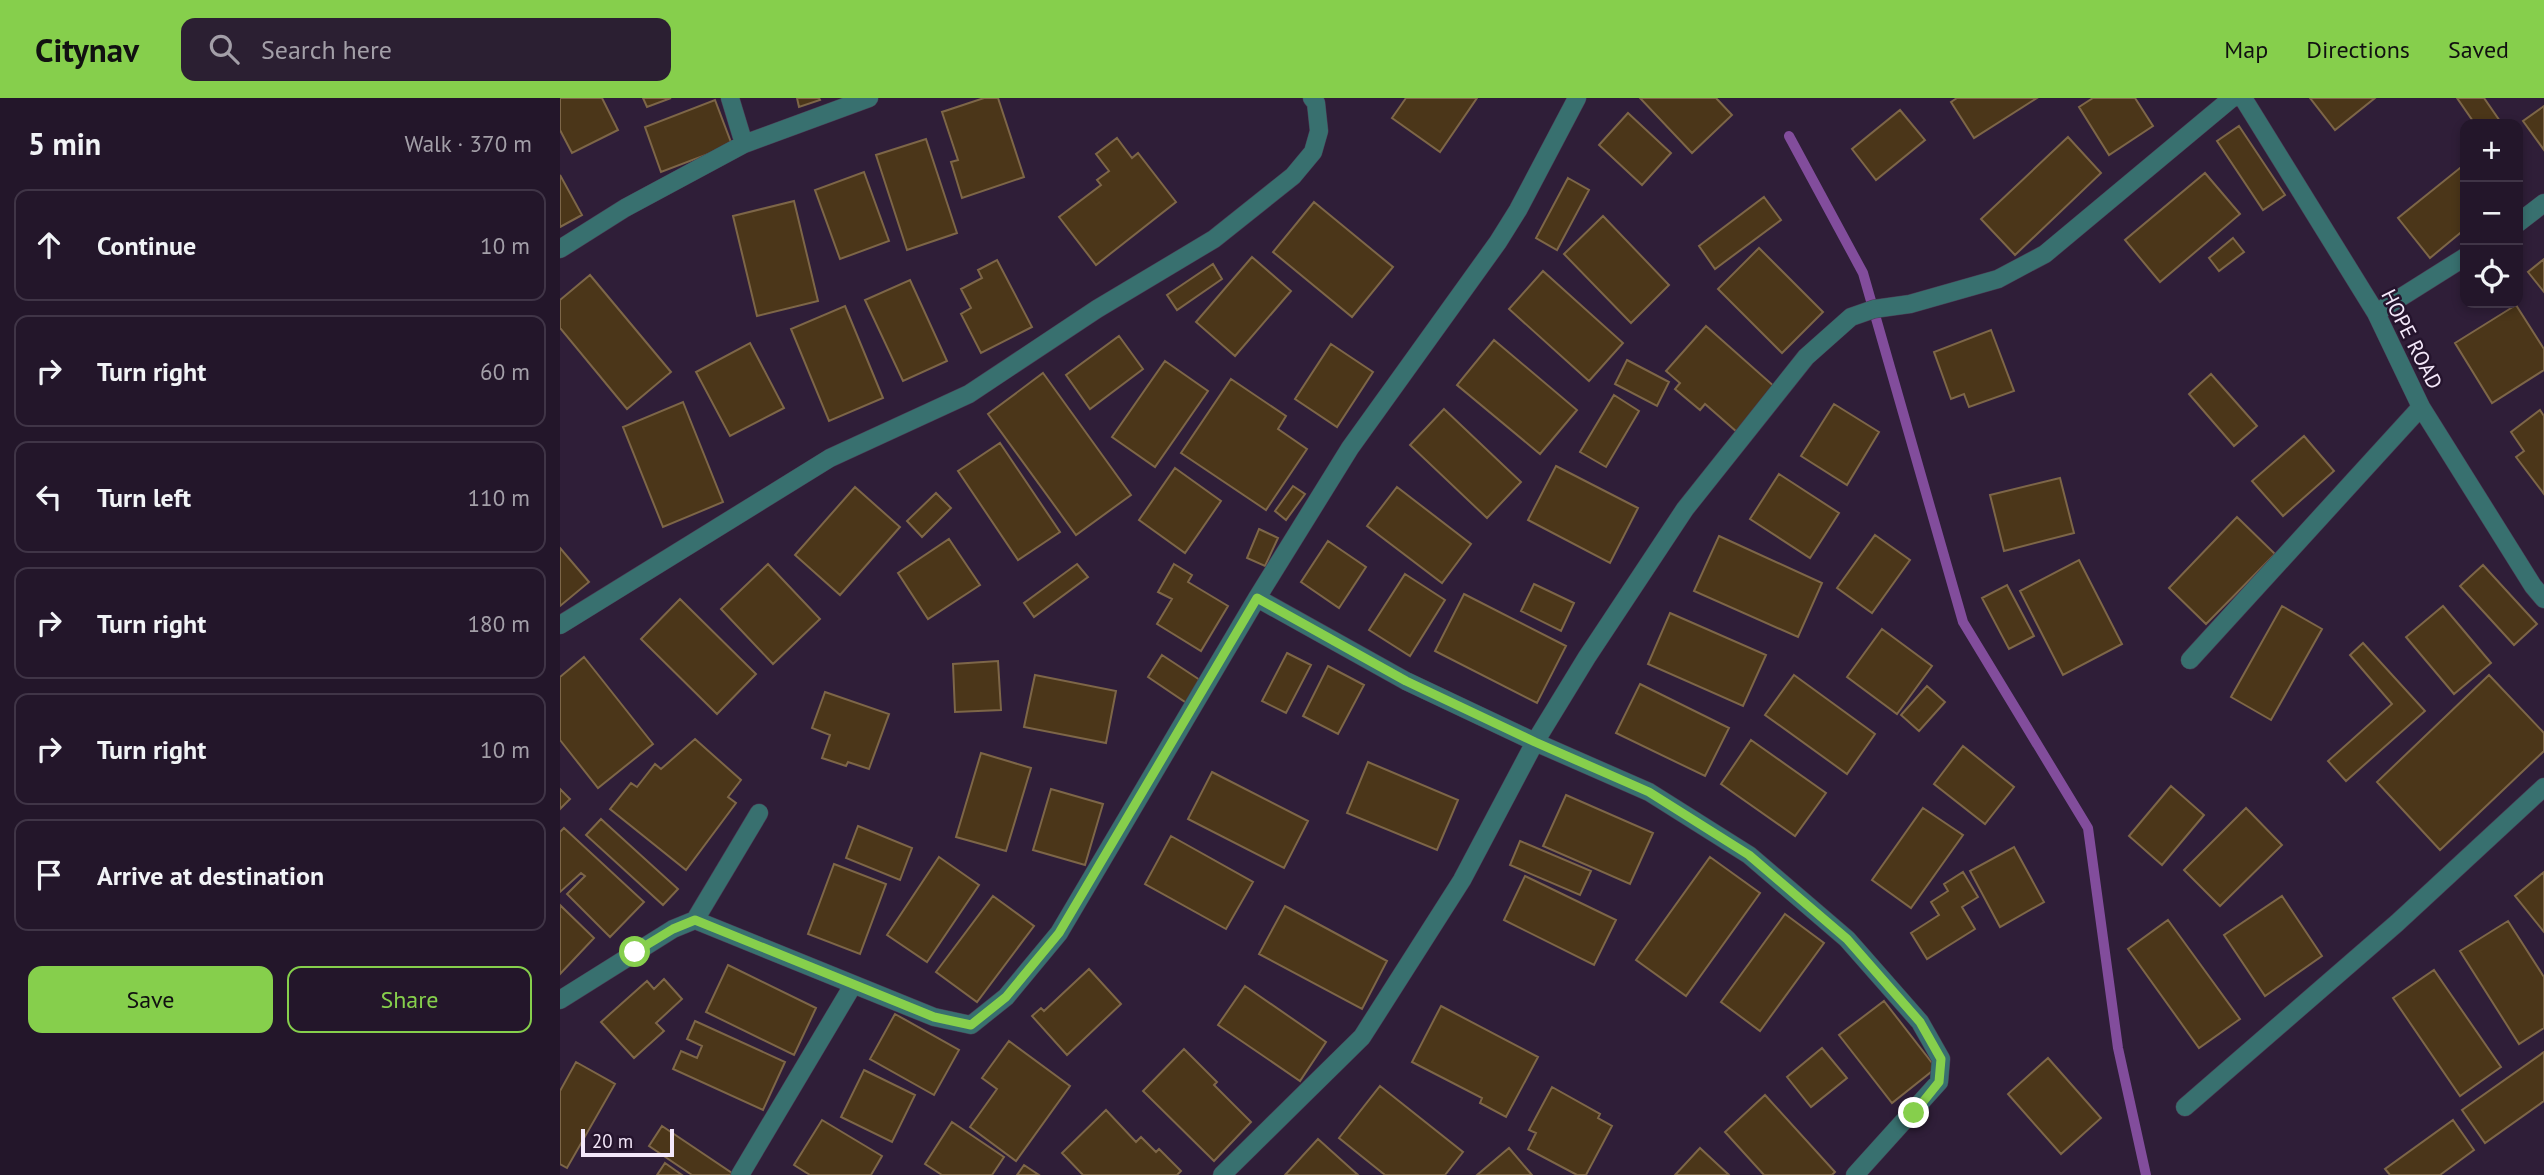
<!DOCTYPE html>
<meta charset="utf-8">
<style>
:root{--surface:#23162a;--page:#2b1f32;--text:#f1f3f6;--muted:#a39fa8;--line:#403547;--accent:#86cf4c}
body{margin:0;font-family:"PT Sans",sans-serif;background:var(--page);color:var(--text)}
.controls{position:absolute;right:21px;top:21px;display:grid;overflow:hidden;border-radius:14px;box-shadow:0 4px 10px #0003}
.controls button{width:63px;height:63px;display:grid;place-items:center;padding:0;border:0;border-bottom:2px solid var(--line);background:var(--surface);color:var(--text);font:35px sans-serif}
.scale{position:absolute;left:21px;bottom:18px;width:93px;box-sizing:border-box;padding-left:7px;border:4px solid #f4e8fa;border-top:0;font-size:19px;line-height:24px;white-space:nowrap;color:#f4e8fa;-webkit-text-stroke:5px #25142d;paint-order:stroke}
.stop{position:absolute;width:21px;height:21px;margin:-16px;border:5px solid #86cf4c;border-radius:50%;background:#fff}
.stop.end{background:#86cf4c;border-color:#fff;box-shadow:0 2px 7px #0008}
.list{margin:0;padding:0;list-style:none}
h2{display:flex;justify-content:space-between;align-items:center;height:91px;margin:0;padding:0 28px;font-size:30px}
h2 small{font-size:23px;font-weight:400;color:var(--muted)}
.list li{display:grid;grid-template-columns:46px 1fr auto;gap:21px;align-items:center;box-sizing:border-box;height:112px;margin:0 14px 14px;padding:0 14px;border:2px solid var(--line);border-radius:14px}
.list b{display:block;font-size:26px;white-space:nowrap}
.list em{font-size:23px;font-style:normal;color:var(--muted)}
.actions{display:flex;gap:14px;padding:21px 28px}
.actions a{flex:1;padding:16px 0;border:2px solid var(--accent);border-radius:14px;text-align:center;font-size:24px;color:var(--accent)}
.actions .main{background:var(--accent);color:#111}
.icon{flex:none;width:38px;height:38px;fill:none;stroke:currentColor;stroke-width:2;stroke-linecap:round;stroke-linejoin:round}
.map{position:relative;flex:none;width:1984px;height:1077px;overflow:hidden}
header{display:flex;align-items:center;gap:42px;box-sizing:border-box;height:98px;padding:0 35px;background:var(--accent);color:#111}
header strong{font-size:33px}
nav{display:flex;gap:38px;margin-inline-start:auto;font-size:24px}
.search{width:490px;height:63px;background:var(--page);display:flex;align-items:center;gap:18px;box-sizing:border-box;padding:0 24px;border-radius:14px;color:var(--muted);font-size:26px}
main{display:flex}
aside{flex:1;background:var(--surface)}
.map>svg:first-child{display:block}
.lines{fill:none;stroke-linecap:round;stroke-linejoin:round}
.stream{stroke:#824d9c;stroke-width:10}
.building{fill:#4b3619;stroke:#7d6648;stroke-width:2}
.minor-casing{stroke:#4b3a53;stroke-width:19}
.minor{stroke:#38706f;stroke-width:18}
.route{stroke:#86cf4c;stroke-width:9}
.labels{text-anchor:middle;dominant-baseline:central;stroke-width:5;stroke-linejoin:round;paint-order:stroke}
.street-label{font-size:21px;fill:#f4e8fa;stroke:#25142d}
</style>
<header>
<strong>Citynav</strong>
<div class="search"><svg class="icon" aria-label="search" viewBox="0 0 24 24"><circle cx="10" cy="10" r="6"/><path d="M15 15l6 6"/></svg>Search here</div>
<nav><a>Map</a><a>Directions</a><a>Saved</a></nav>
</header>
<main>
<aside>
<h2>5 min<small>Walk · 370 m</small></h2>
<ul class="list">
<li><svg class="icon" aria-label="ahead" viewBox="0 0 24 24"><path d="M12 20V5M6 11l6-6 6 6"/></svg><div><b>Continue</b></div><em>10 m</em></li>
<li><svg class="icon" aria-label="right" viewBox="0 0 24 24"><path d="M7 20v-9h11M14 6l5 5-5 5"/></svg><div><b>Turn right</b></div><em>60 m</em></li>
<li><svg class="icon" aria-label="left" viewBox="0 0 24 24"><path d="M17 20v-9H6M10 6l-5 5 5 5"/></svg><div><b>Turn left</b></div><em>110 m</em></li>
<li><svg class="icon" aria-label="right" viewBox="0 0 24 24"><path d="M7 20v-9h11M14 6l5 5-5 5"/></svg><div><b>Turn right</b></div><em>180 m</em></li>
<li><svg class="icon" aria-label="right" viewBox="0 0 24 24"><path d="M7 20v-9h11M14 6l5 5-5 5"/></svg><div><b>Turn right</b></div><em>10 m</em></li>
<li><svg class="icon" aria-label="arrive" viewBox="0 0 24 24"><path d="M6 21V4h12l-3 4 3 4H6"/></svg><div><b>Arrive at destination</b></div></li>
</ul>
<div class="actions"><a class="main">Save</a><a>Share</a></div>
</aside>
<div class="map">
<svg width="1984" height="1077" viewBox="0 0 1984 1077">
<rect width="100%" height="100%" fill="#2f1e38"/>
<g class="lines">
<path class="stream" d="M1229,38l74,137 100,349 125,206 30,220 28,127"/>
</g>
<path class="building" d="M0,0h42l16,32 -46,23 -12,-23z
M83,0h28l-24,9z
M237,0h22l1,2 -21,7z
M424,0h14l26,79 -62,21 -11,-36 7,-2 -16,-48z
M846,0h71l-37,54 -48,-34z
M1080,0h76l16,17 -40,38z
M1397,0h80l-63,40 -23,-36z
M1533,0h42l18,28 -44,29 -30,-48z
M1750,0h65l-40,32z
M1897,0h27l18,26h-27z
M155,2l17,45 -71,27 -16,-45z
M1984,8v44l-21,-29z
M1340,12l25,30 -49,40 -24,-31z
M1068,15l43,40 -29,32 -43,-40z
M1679,28l46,69 -22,15 -46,-69z
M1508,39l33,36 -86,82 -34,-36z
M557,40l15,20 6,-5 38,49 -80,63 -37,-48 42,-32 -4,-5 12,-9 -13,-17z
M366,41l31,94 -50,17 -31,-95z
M1905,66v65l-35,29 -32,-40z
M304,74l25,69 -49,18 -25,-69z
M1645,75l35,41 -80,68 -35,-42z
M0,77l22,40 -22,12z
M1008,80l21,12 -32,60 -21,-12z
M1204,99l17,23 -66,49 -16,-23z
M234,103l24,100 -61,15 -24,-100z
M754,104l79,65 -41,50 -79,-65z
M1043,118l66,69 -38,38 -67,-69z
M1673,140l11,14 -25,19 -10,-13z
M1199,150l64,64 -41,41 -64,-64z
M692,159l39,34 -56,65 -39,-34z
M1984,161v33l-16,-20z
M437,162l35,67 -51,26 -20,-39 10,-6 -10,-19 21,-11 -4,-8z
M653,166l9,15 -45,31 -10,-15z
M983,173l80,72 -34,38 -80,-72z
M30,177l81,97 -44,37 -67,-81v-28z
M350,182l37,81 -44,20 -38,-81z
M1956,207l28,44v21l-52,33 -37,-60z
M285,208l38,92 -54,23 -38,-92z
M1146,228l70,62 -39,44 -32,-28 -5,6 -25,-21 5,-6 -14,-12z
M1431,232l23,61 -45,16 -5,-13 -13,5 -17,-47z
M559,238l24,33 -53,40 -24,-34z
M934,242l83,70 -37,44 -83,-69z
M190,245l34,65 -54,28 -34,-64z
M771,246l42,28 -36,55 -42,-28z
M1067,262l42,22 -12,24 -42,-22z
M605,263l43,30 -53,76 -43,-30z
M483,275l88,122 -55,40 -88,-121z
M1651,276l46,52 -23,20 -45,-52z
M671,281l55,37 -8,13 29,20 -41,61 -85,-57z
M1054,297l25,16 -33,56 -26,-15z
M123,304l40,100 -60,25 -40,-100z
M1274,306l45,28 -32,53 -46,-29z
M884,311l77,73 -34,36 -77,-73z
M1980,312l4,6v78l-28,-37 8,-6 -13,-19z
M1744,338l30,35 -51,45 -31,-35z
M440,345l60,89 -42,28 -60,-89z
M996,368l82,42 -28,55 -82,-43z
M615,370l46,33 -36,52 -46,-33z
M1219,376l60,39 -29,45 -60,-39z
M1500,380l14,55 -70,18 -14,-56z
M733,388l12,8 -19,26 -11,-9z
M295,389l45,40 -60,68 -45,-40z
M837,389l74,57 -29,39 -75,-57z
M376,395l15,15 -29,29 -15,-16z
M1677,419l38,37 -69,70 -37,-36z
M699,431l19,9 -13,28 -18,-8z
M1315,437l35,25 -38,53 -35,-25z
M1159,438l103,47 -24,54 -104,-46z
M389,441l31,46 -52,34 -30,-46z
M768,443l38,26 -27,41 -38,-26z
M0,450l29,34 -29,24z
M1519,462l43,84 -59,31 -43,-84z
M208,466l52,55 -47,45 -52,-55z
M517,466l11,13 -54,40 -10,-14z
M614,466l18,11 -4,7 40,24 -27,45 -44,-27 15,-25 -14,-7z
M1923,467l54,59 -23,21 -54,-59z
M845,476l40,26 -35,56 -41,-26z
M974,486l40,19 -13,28 -40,-20z
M1447,487l27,51 -25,13 -27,-51z
M904,496l102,52 -29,57 -102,-52z
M120,501l76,75 -39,40 -76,-75z
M1722,508l40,23 -51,91 -40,-23z
M1883,508l48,57 -37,31 -48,-57z
M1110,515l96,42 -23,51 -95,-42z
M1322,531l50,37 -35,48 -50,-37z
M1803,545l62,68 -79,70 -18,-20 64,-57 -42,-49z
M727,555l24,12 -25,48 -24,-12z
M602,557l47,31 -15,22 -46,-31z
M24,559l69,87 -55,44 -38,-48v-63z
M438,563l3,49 -46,2 -2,-48z
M768,568l36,19 -26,49 -35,-18z
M475,577l81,16 -10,52 -82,-16z
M1234,577l81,59 -28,40 -82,-59z
M1929,577l55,58v18l-104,99 -63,-68z
M1080,586l89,44 -24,48 -89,-43z
M1367,588l18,16 -26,29 -18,-16z
M265,594l64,22 -20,55 -21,-7 -2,4 -24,-8 8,-23 -18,-7z
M135,641l46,41 -13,17 8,6 -50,67 -76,-61 21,-26 6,4 18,-23 6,5z
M1191,642l75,53 -31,43 -74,-52z
M1403,648l51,41 -29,37 -51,-40z
M421,655l50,15 -25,83 -50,-14z
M808,664l90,38 -21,50 -90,-37z
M652,674l96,49 -24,47 -96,-49z
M1611,688l33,29 -42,50 -33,-29z
M0,691l10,10 -10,10z
M491,691l52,15 -18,61 -52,-15z
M1006,697l87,38 -23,51 -87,-38z
M1363,710l40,27 -52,73 -39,-28z
M1686,710l36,37 -62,61 -36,-36z
M41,721l77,70 -15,16 -77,-70z
M298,728l54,22 -12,32 -54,-22z
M4,730l80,74 -34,35 -43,-43 18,-18 -4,-3 -21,19v-60z
M611,738l82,46 -27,47 -81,-45z
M960,743l71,30 -11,24 -70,-30z
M1454,749l30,55 -44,25 -30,-56z
M379,759l40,28 -52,77 -40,-27z
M1150,759l50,36 -74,103 -50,-36z
M274,766l52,20 -26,70 -52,-20z
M1403,774l15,25 -16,10 13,22 -48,30 -16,-26 28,-18 -8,-13 17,-11 -4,-7z
M1984,774v60l-29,-36z
M965,778l91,44 -22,45 -90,-45z
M433,798l41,30 -57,76 -41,-30z
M1722,798l40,60 -57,40 -41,-61z
M0,807l34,33 -34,36z
M725,808l102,55 -25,48 -103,-55z
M1225,816l39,29 -64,88 -39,-29z
M1608,822l72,99 -41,29 -71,-99z
M1948,823l36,56v51l-25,16 -59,-93z
M168,867l88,43 -22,47 -88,-43z
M529,871l32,35 -54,51 -35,-39 9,-8 3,3z
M1874,872l67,97 -41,29 -67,-98z
M104,881l18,20 -26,24 8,8 -30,27 -33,-36 46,-41 7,8z
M685,888l81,56 -26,39 -82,-56z
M1324,903l52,67 -44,35 -53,-68z
M881,908l97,51 -32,60 -26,-14 2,-5 -70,-36z
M335,916l64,36 -25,45 -64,-36z
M135,923l90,41 -22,48 -90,-41 8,-18 16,7 5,-12 -15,-7z
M449,943l61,45 -54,75 -46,-34 27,-38 -15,-11z
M1262,950l25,30 -36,29 -24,-30z
M624,951l33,33 -3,3 37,37 -37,39 -71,-70z
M1984,954v49l-59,42 -23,-33z
M1488,960l53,60 -40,36 -53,-60z
M16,964l39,22 -48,84 -7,-4v-73z
M304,972l51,25 -23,47 -51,-25z
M820,988l83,66 -18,23h-60l-46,-37z
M992,989l48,27 -2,4 14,8 -26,49h-9l-49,-26 8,-16 -7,-3z
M1205,997l70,77 -3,3h-68l-39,-43z
M546,1012l30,32 5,-5 15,15 3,-3 22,22 -4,4h-94l-21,-22z
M262,1022l60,36 -11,19h-61l-16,-10z
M1893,1022l21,30 -34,25h-50l-5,-6z
M392,1024l52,35 -12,18h-50l-17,-11z
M102,1028l73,49h-43l-43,-29z
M758,1041l40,36h-73z
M949,1050l23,27h-55z
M1140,1050l29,27h-54z
M105,1065l17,12h-25z
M464,1067l15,10h-22z"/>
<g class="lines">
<g class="minor-casing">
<path id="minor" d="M170,0l14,46
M1683,0l133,215 45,94 112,179 11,13
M1958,125l26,-20
M0,151l65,-41 119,-64 125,-46
M1816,215l89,-56
M697,500l149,83 129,61 114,50 100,63 98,84 73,83 21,37 -2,23 -84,93
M0,527l270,-167 139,-64 128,-85 117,-70 79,-63 20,-24 6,-21 -3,-28 -4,-5
M1630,562l231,-253
M135,822l239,97 37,8 35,-28 53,-64 198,-335 93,-150 148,-206 20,-32 59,-112
M0,902l113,-71 22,-9 64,-107
M1625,1009l212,-184 147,-136
M180,1077l113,-190
M662,1077l140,-138 100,-157 73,-138 52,-85 98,-148 121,-152 45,-40 23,-8 36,-5 88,-25 47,-25 187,-156"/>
</g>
<use href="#minor" class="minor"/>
</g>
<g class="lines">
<path class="route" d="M75,854l38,-23 22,-9 239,97 37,8 35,-28 53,-64 198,-335 149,83 129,61 114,50 100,63 98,84 73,83 21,37 -2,23 -25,31"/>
</g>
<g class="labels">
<g class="street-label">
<text transform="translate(1852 241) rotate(63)">HOPE ROAD</text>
</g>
</g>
</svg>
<div class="controls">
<button>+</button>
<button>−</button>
<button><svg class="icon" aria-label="locate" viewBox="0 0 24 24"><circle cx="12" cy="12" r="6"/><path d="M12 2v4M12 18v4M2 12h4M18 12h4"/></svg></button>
</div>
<div class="scale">20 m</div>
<div class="stop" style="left:75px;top:854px"></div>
<div class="stop end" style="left:1354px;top:1015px"></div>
</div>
</main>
